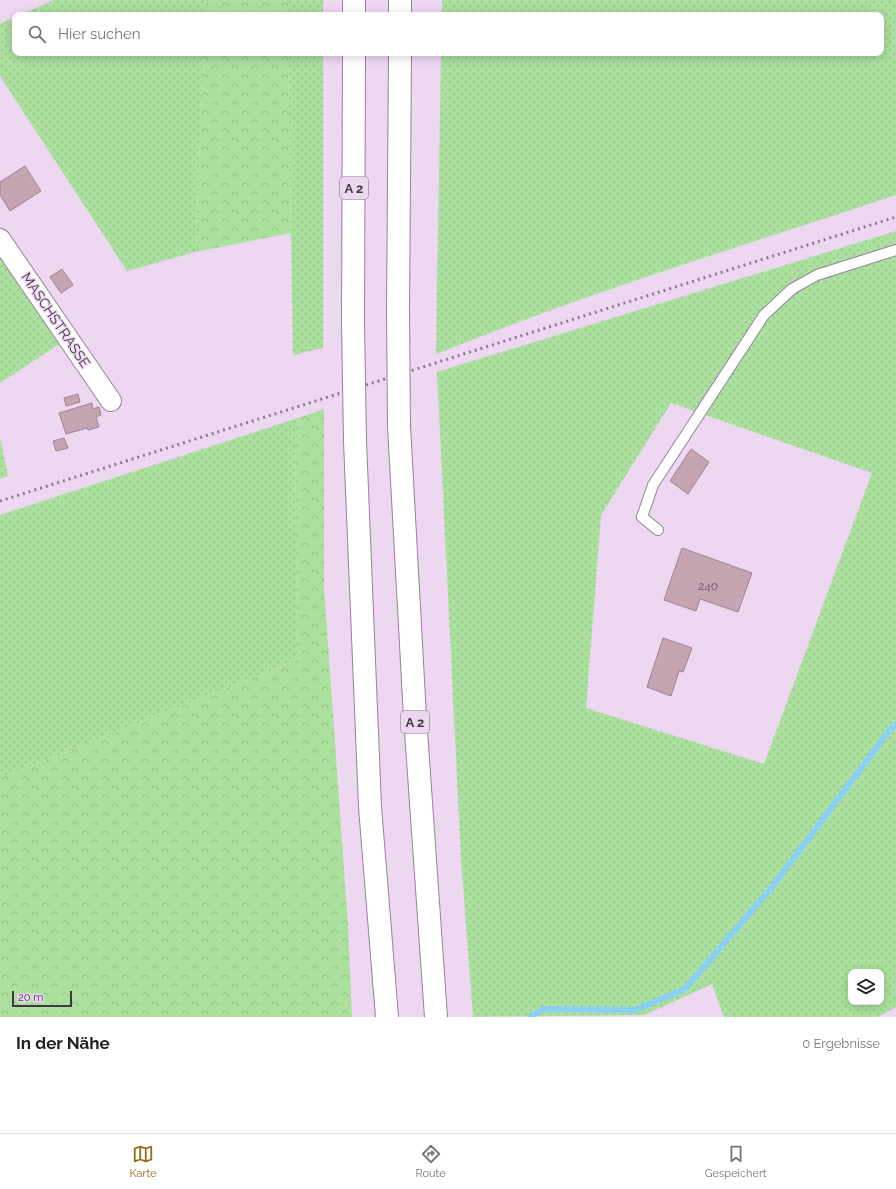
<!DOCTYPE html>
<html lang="de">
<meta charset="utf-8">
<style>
:root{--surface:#fff;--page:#f6f6f6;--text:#222;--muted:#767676;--line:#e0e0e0;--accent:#986d1a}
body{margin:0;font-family:Raleway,sans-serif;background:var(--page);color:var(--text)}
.controls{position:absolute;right:12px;bottom:12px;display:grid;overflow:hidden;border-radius:8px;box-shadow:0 2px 10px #0003}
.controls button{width:36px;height:36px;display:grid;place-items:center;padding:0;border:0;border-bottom:1px solid var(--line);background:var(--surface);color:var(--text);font:20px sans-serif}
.scale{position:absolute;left:12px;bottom:10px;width:60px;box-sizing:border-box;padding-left:4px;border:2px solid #413842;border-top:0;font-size:11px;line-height:14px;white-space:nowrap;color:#413842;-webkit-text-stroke:3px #edd7f1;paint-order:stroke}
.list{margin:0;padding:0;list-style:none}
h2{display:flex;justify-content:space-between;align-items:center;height:52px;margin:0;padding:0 16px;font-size:17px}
h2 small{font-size:13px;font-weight:400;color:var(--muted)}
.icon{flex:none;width:22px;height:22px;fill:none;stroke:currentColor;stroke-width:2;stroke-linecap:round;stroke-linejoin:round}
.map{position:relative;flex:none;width:896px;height:1017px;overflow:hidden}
.search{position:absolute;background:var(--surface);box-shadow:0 2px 10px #0003;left:12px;right:12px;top:12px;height:44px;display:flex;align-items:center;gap:10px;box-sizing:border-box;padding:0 14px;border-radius:8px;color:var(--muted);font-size:15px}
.sheet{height:116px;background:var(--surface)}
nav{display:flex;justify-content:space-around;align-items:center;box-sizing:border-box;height:56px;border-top:1px solid var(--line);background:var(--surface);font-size:11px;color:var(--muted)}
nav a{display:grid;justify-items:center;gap:2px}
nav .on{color:var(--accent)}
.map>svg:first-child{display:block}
.grass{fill:url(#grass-dots);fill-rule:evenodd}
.forest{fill:url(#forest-crowns)}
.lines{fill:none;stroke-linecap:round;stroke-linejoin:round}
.stream{stroke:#8ad0f4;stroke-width:6}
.building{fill:#c6a5b3;stroke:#a18290}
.lane-casing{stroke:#96829a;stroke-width:12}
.street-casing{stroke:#96829a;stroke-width:22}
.highway-casing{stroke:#96829a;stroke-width:24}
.lane{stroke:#fff;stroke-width:10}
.street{stroke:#fff;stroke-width:20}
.highway{stroke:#fff;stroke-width:22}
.rail{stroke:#897b8b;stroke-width:3;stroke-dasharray:2 4;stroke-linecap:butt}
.highway-bridge-casing{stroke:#96829a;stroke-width:24;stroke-linecap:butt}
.highway-bridge{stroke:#fff;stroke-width:22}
.labels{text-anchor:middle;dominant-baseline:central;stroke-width:3;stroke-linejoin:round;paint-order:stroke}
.number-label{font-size:12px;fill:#62535e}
.shield{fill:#edd7f1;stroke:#756876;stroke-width:1}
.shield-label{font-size:13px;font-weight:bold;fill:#413842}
.street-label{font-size:14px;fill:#413842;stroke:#edd7f1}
</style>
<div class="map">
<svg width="896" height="1017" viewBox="0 0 896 1017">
<defs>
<pattern id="grass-dots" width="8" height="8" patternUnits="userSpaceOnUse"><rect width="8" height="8" fill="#abe09e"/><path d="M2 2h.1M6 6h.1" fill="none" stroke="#94c189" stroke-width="1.8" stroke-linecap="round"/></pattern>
<pattern id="forest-crowns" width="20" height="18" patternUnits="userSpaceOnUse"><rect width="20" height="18" fill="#abe09e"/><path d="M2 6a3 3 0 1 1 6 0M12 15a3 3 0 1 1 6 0" fill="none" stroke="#94c189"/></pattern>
</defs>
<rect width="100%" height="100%" fill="#edd7f1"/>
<path class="grass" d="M54,0h152v15h-186z
M288,0h35v15h-35z
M442,0h454v195c-154,51 -310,98 -460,159l5,-301h440v-38h-439z
M15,17v36h189l-9,199 -68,19 -127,-195v-52z
M288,53h35v295l-30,7z
M896,231v776l-18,10h-154l-12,-33 -68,31 -171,2 -12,-158 -24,-487zM671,403l201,70 -108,291 -178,-56 15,-193zM851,972h30v30h-30z
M0,249l64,92 -64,42z
M295,419l2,241 -297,118v-263z
M0,437l8,39 -8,3z"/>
<path class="forest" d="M206,0h82v15h-82z
M204,53h84l3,180 -96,19z
M324,409v180l24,336 4,92h-352v-239l297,-118 -2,-241z"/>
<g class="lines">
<path class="stream" d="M530,1017l13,-8 92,1 50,-21 87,-102 117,-156 7,-7"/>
</g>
<path class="building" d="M25,166l16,25 -31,20 -10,-16v-13z
M62,269l11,16 -12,8 -11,-16z
M78,394l2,8 -14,4 -2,-8z
M92,403l1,6 6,-2 2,8 -5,2 3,10 -11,3 -1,-2 -21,6 -7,-21z
M64,438l4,10 -12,3 -3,-10z
M691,449l18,13 -21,32 -18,-13z
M682,548l70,25 -14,39 -38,-13 -4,12 -32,-11z
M663,638l29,10 -9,24 -4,-1 -8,25 -24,-9z"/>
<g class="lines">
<g class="lane-casing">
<path id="lane" d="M658,530l-16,-13 11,-32 111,-170 28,-26 25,-14 79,-25"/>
</g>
<g class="street-casing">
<path id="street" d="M0,239l111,162"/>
</g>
<g class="highway-casing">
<path id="highway" d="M354,15v-15
M400,15v-15
M398,311l2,-258
M353,323l1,-270
M399,426l16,291 21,300
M355,441l15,366 17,210"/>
</g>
<use href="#lane" class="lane"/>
<use href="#street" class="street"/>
<use href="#highway" class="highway"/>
<path class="rail" d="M0,501l896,-284"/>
<g class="highway-bridge-casing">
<path id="highway-bridge" d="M398,311l1,115
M353,323l2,118"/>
</g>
<use href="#highway-bridge" class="highway-bridge"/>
</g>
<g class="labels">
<g class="number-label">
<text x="708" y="586">240</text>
</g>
<g class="shield">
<rect x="340" y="177" width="28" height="22" rx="3"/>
<rect x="401" y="711" width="28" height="22" rx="3"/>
</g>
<g class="shield-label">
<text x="354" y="188">A 2</text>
<text x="415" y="722">A 2</text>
</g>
<g class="street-label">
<text transform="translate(56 320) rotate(56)">MASCHSTRASSE</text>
</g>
</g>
</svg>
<div class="controls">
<button><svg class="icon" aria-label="layers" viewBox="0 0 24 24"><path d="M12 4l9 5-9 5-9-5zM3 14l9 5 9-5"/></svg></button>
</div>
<div class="scale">20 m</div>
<div class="search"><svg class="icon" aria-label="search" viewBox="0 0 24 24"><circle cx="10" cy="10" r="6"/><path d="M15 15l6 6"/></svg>Hier suchen</div>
</div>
<section class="sheet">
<h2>In der Nähe<small>0 Ergebnisse</small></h2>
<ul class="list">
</ul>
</section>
<nav>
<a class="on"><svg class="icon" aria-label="map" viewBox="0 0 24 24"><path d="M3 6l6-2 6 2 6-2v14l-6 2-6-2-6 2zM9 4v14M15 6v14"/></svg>Karte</a>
<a><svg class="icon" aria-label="directions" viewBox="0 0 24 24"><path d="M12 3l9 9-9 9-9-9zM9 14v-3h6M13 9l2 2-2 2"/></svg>Route</a>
<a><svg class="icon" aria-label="saved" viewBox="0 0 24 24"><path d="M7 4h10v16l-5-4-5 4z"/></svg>Gespeichert</a>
</nav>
